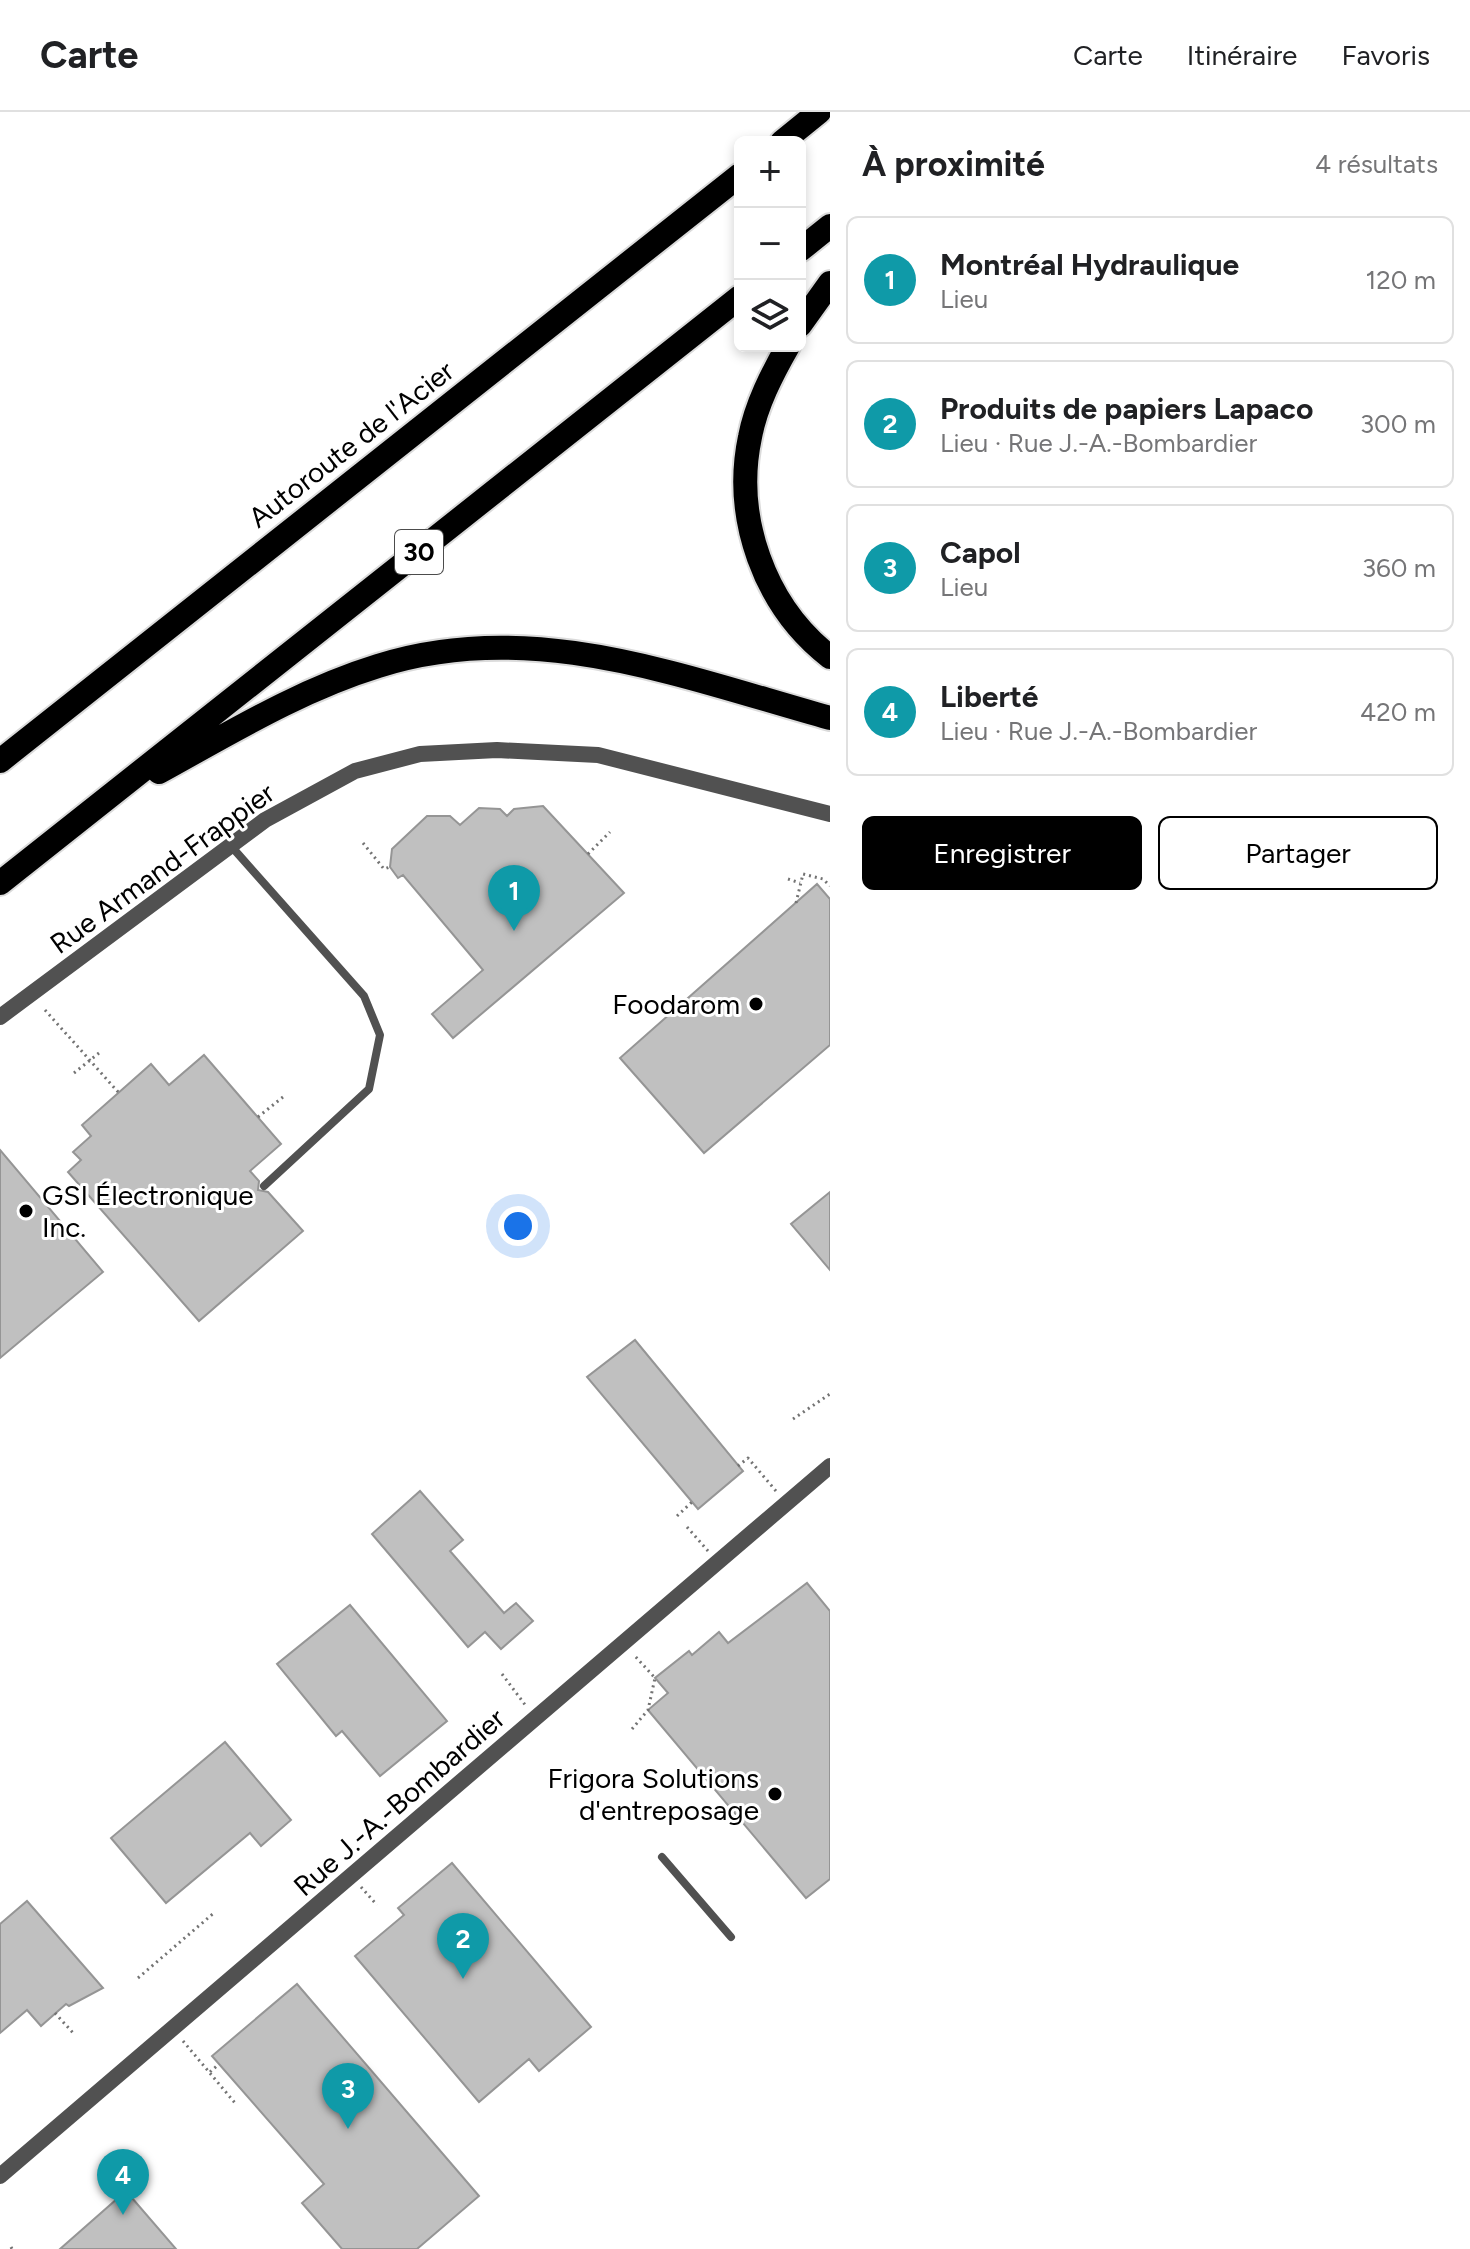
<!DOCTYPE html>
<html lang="fr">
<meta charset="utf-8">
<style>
:root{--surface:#fff;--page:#f6f6f6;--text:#202124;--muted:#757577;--line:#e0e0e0;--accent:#000}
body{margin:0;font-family:Figtree,sans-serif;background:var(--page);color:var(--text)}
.controls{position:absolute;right:24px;top:24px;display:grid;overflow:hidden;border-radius:12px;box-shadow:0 4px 12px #0003}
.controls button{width:72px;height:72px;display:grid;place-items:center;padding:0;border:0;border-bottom:2px solid var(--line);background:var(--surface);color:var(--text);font:40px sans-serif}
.you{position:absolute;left:518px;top:1114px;width:28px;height:28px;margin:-20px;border:6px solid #fff;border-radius:50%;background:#1a73e8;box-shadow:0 0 0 12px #1a73e833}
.badge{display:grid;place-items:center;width:52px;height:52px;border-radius:50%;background:var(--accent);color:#fff;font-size:26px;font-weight:700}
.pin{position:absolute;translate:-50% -66px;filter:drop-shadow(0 2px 4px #0008)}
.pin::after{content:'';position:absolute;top:42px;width:28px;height:24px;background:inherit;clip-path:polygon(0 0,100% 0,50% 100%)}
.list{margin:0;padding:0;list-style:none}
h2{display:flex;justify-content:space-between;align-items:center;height:104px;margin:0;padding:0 32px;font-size:34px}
h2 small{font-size:26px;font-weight:400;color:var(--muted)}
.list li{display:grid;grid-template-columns:52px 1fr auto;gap:24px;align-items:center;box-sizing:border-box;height:128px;margin:0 16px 16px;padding:0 16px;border:2px solid var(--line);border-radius:12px}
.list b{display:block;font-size:30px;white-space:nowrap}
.list p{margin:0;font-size:26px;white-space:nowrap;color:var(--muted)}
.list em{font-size:26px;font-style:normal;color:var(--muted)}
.actions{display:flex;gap:16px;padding:24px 32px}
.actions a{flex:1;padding:18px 0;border:2px solid var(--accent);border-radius:12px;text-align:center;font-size:28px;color:var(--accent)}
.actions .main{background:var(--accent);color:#fff}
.icon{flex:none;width:44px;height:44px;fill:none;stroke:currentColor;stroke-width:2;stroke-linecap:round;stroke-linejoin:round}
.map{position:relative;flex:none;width:830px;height:2137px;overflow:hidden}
header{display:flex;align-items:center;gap:48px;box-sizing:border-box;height:112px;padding:0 40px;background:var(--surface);border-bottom:2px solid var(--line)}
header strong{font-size:38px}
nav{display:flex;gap:44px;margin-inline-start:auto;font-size:28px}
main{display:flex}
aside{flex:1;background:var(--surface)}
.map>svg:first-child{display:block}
.building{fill:#c0c0c0;stroke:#959595;stroke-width:2}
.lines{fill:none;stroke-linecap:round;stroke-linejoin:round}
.motorway-casing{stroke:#dbdbdb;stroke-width:28}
.path{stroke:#737373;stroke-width:3;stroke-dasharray:2 4;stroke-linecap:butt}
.service{stroke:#515151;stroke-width:8}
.minor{stroke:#515151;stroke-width:16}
.motorway{stroke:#000;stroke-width:24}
.poi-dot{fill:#000;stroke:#fff;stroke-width:3}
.labels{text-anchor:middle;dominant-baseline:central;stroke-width:6;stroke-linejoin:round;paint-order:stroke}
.shield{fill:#fff;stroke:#4c4c4c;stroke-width:2}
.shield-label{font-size:26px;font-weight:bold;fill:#000}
.street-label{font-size:28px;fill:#000;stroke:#fff}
.poi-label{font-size:28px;fill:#000;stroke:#fff;text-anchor:end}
</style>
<header>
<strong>Carte</strong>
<nav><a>Carte</a><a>Itinéraire</a><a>Favoris</a></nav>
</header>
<main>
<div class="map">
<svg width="830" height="2137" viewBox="0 0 830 2137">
<rect width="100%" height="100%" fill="#fff"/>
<path class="building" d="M543,694l81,87 -171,145 -21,-24 51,-44 -80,-95 -5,3 -8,-11 2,-18 35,-33h23l10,9 19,-17 21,1 7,7 7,-7z
M817,772l13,15v146l-126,108 -84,-95z
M204,943l77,89 -31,27 9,10 -1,9 10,2 35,39 -104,90 -131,-149 13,-12 -8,-8 18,-16 -9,-11 69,-61 18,21z
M0,1038l103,122 -103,86z
M830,1080v78l-39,-46z
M635,1228l108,131 -45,38 -111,-132z
M420,1379l43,49 -13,11 54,62 12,-10 17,18 -32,28 -16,-17 -17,15 -96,-113z
M807,1471l23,28v268l-24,19 -158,-188 20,-17 -13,-15 34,-27 3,4 27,-23 9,11z
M350,1493l97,116 -67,55 -38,-45 -6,5 -59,-72z
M225,1630l66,78 -30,26 -11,-13 -84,70 -55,-65z
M452,1751l139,164 -52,44 -10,-12 -50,43 -124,-146 49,-41 -6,-7z
M27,1789l76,87 -34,18 -3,-2 -25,22 -14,-16 -27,23v-109z
M297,1872l182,212 -62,53h-75l-40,-46 22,-19 -112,-128z
M126,2079l50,58h-116z"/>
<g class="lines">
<g class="motorway-casing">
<path id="motorway" d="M782,30l37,-30
M800,138l30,-24
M800,213l30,-42
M788,234c-16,28 -32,59 -38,91 -17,80 14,169 80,220
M0,649l740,-586
M159,660c71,-39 141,-82 219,-106 154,-49 304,11 452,52
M0,771l740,-586"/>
</g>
<path class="path" d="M363,731l21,26 6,-2
M588,742l22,-22
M788,767l12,4
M796,791l7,-29 20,5 7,7
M45,898l74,83
M74,961l25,-20
M258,1005l25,-20
M793,1307l37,-25
M738,1354l10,-8 28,33
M677,1404l15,-14
M687,1415l21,24
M502,1562l24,32
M632,1617l16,-19 7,-32 -21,-23
M361,1775l16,18
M138,1866l77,-66
M55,1901l19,21
M183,1929l52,62
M210,1960l9,-8
M11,2135l1,2"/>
<path class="service" d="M231,734l133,150 16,39 -11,54 -105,97
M662,1745l69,80"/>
<path class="minor" d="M0,905l265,-197 90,-49 65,-17 77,-4 101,5 232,59
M0,2064l830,-710"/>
<use href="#motorway" class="motorway"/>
</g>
<g class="poi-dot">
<circle cx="756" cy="892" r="8"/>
<circle cx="26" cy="1099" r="8"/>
<circle cx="775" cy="1682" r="8"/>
</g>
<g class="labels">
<rect class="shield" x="395" y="418" width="48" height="44" rx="6"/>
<g class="shield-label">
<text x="419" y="440">30</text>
</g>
<g class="street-label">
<text transform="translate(351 332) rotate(-38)">Autoroute de l'Acier</text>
<text transform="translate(162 756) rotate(-36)">Rue Armand-Frappier</text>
<text transform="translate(399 1690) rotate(-41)">Rue J.-A.-Bombardier</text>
</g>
<g class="poi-label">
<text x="740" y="892">Foodarom</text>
<text x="42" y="1083" text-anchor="start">GSI Électronique<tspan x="42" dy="32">Inc.</tspan></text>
<text x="759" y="1666">Frigora Solutions<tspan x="759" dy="32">d'entreposage</tspan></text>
</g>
</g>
</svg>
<div class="controls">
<button>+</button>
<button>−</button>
<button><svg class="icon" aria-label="layers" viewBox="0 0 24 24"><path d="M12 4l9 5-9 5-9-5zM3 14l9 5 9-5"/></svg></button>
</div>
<div class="you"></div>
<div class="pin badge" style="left:514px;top:819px;background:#0f9aa8">1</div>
<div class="pin badge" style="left:463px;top:1867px;background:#0f9aa8">2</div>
<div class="pin badge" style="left:348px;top:2017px;background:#0f9aa8">3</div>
<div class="pin badge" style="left:123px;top:2103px;background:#0f9aa8">4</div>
</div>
<aside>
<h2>À proximité<small>4 résultats</small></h2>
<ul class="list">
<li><span class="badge" style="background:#0f9aa8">1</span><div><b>Montréal Hydraulique</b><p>Lieu</p></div><em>120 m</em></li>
<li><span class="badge" style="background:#0f9aa8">2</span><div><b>Produits de papiers Lapaco</b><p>Lieu · Rue J.-A.-Bombardier</p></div><em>300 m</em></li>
<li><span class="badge" style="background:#0f9aa8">3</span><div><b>Capol</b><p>Lieu</p></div><em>360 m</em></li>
<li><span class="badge" style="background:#0f9aa8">4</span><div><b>Liberté</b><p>Lieu · Rue J.-A.-Bombardier</p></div><em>420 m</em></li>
</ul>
<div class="actions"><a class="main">Enregistrer</a><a>Partager</a></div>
</aside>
</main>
